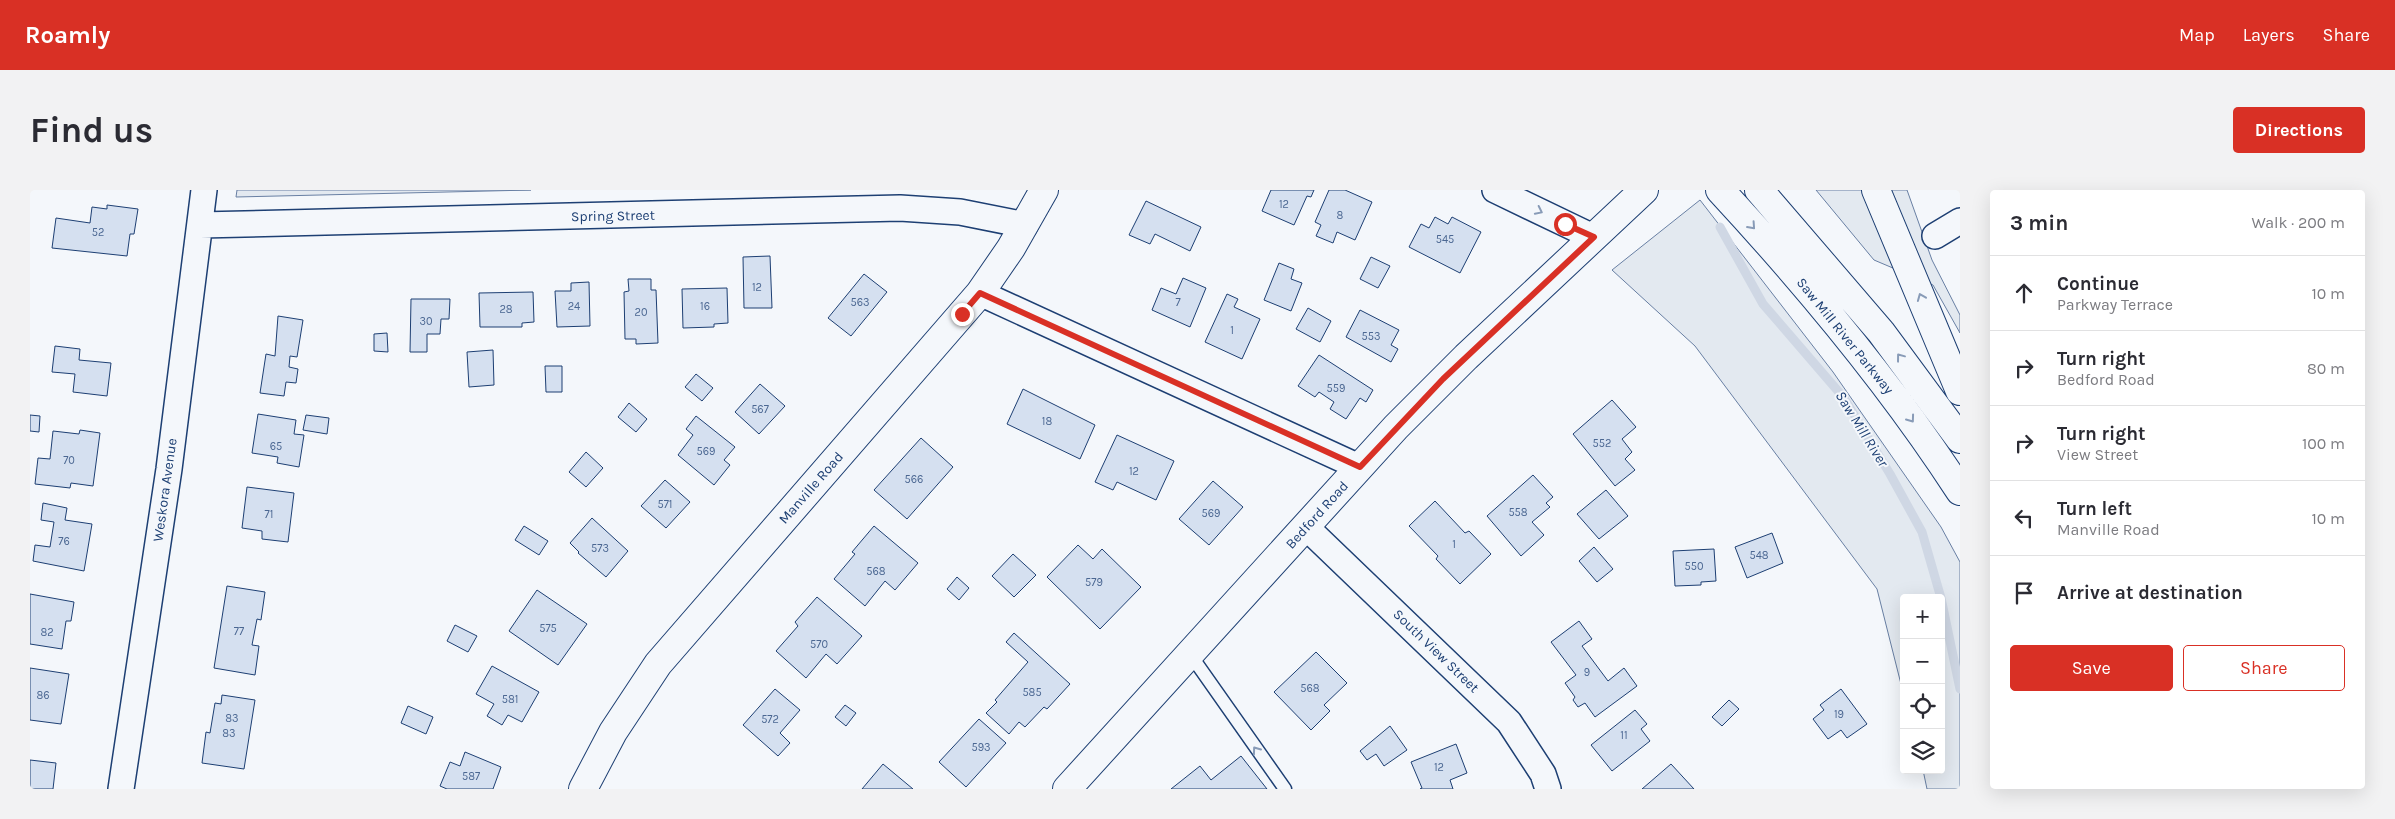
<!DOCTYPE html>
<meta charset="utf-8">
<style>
:root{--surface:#fff;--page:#f2f2f3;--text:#2b2b33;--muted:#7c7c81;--line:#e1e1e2;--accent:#d93025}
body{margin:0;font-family:Karla,sans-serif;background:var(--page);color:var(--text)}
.controls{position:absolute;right:15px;bottom:15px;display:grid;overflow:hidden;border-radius:5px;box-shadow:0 5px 20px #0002}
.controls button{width:45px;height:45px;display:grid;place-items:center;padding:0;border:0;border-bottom:1px solid var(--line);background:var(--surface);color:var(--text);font:25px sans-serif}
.stop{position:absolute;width:15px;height:15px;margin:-11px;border:4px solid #d93025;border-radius:50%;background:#fff}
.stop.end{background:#d93025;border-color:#fff;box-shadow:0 1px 5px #0008}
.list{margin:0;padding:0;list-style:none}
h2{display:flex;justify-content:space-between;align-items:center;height:65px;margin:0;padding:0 20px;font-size:21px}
h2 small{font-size:16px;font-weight:400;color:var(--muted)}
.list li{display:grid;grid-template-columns:32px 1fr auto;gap:15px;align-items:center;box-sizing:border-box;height:75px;padding:0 20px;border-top:1px solid var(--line)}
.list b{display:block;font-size:19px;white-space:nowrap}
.list p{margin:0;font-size:16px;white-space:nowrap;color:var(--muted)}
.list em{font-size:16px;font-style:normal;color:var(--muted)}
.actions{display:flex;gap:10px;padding:15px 20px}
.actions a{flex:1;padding:11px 0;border:1px solid var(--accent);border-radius:5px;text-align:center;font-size:18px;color:var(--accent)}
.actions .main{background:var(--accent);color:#fff}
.icon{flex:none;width:28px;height:28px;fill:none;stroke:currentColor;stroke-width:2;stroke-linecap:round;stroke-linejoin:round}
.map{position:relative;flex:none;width:1930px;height:599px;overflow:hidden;border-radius:5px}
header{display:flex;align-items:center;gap:30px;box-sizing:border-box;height:70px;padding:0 25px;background:var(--accent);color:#fff}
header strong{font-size:24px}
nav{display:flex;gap:28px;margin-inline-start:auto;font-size:18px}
.intro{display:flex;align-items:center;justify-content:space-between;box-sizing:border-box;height:120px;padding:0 30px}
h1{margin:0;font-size:35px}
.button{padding:12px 22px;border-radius:5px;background:var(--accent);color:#fff;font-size:18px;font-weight:700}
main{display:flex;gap:30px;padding:0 30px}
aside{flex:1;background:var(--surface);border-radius:5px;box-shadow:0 5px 20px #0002}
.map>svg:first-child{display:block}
.green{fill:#e3e9f0;stroke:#687fa3}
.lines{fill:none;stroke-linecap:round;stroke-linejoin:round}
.stream{stroke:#cfd7e4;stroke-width:9}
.building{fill:#d5e0f0;stroke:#1d3f73}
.service-casing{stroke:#1d3f73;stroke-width:15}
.minor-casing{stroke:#1d3f73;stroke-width:28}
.secondary-casing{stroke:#1d3f73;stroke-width:30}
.trunk-casing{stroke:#1d3f73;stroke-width:30}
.service{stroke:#f4f7fb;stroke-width:12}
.minor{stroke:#f4f7fb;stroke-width:25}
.secondary{stroke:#f4f7fb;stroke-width:28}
.trunk{stroke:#f4f7fb;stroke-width:28}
.oneway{stroke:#889bb7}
.route{stroke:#d93025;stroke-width:6}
.labels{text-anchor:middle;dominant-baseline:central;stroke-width:4;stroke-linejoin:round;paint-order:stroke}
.number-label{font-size:11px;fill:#4b6792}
.street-label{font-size:14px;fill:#1d3f73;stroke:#f4f7fb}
.water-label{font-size:15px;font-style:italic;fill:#1d3f73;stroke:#f4f7fb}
</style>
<header>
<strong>Roamly</strong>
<nav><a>Map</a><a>Layers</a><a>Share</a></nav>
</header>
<div class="intro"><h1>Find us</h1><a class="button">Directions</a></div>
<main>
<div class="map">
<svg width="1930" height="599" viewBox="0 0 1930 599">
<rect width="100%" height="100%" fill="#f4f7fb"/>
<path class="green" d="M207,0h294l-295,7z
M1786,0h91l25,70 28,55v18l-27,-48 -59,-25z
M1670,10l133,172 108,155 19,35v227h-33l-4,-19h18v-172h-37v98l-27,-107 -182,-243 -83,-76z"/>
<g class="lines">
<path class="stream" d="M1690,37l43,77 81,94 46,76 32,58 19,66
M1911,408l19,91"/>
</g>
<path class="building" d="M1241,0h43l-3,7 -4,-1 -13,29 -32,-14z
M1299,0h16l27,12 -17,38 -18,-8 -4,11 -17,-7 5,-11 -6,-3z
M1116,11l55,26 -11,24 -35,-17 -5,10 -21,-9z
M77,15l31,4 -4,25h-4l-3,22 -75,-8 4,-30 34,5 2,-16 15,2z
M1405,27l13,7 4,-7 29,15 -21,41 -51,-26 12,-23 8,4z
M740,66l2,52h-28l-1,-51z
M1341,67l19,9 -12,22 -18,-9z
M1249,73l15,6 -3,10 11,4 -11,28 -27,-11z
M834,84l23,18 -36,44 -23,-18z
M1153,88l23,10 -16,39 -38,-17 9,-22 15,6z
M598,89h23v11h5l2,53 -22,1v-5h-11l-1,-47 5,-1z
M559,92l1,44 -33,1 -2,-36h16v-8z
M697,98l1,35 -14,1v3l-31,1 -1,-39z
M503,102l1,30 -12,1v4h-42l-1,-34z
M1197,104l11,5 -4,8 26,12 -18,40 -37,-17z
M381,109h39l-1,20h-8l-1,15h-13v18h-17z
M1278,118l23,13 -11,21 -24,-13z
M1330,120l39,20 -8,15 7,4 -7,13 -45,-25z
M248,126l25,4 -6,37 -7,-1 -1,11 9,2 -2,14 -10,-1 -2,14 -24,-3 6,-39 9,2z
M357,143l1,19 -14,-1v-17z
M25,156l25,3 -1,11 32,3 -4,33 -34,-4 2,-18 -23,-2z
M463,160l1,35 -25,2 -2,-35z
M1289,165l54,35 -7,12 -6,-4 -14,21 -16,-10 4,-7 -15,-10 -4,5 -17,-11z
M515,176h17v26h-16z
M666,184l17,14 -11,13 -17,-14z
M730,194l25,22 -26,28 -24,-22z
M993,199l72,36 -15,34 -73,-35z
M1582,210l24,27 -14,12 10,13 -7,7 10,11 -20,16 -42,-52z
M599,213l18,16 -11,13 -18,-15z
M228,224l38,6 -2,14 10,1 -5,32 -22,-4 1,-6 -26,-4z
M0,225l10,1 -1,16 -9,-1z
M276,225l23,3 -2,16 -24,-4z
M666,226l39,31 -11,13 6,5 -16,20 -36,-30 15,-20 -7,-6z
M50,240l20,3 -7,53 -22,-3 -1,5 -35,-4 3,-26 12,1 3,-28 26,3z
M1087,245l57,26 -18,39 -39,-18 -4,8 -18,-8z
M891,248l32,29 -46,52 -33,-29z
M556,262l17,16 -17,19 -17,-15z
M1503,285l20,22 -7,6 4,4 -18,15 12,13 -23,21 -34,-40z
M635,290l25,22 -24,26 -25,-22z
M1183,291l30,26 -34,38 -30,-26z
M217,297l47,6 -6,49 -26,-3v-8l-20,-3z
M1576,300l22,26 -29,23 -22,-25z
M1405,311l30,32 4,-2 22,23 -31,30 -24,-25 2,-3 -29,-30z
M13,313l24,5 -2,12 27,4 -8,47 -51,-10 2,-16 15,2 4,-25 -13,-2z
M562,328l36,33 -22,26 -28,-24 1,-1 -9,-9z
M494,336l24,15 -9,14 -24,-15z
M844,336l44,37 -23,27 -10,-9 -20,25 -31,-27 21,-25 -3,-2z
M1742,343l11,30 -36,15 -12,-31z
M1048,355l15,14 9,-10 39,38 -41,42 -53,-52z
M1564,357l19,22 -16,13 -18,-21z
M1684,359l2,32 -15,1v3l-26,1 -2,-35z
M983,364l23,21 -22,22 -22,-21z
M927,387l12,11 -10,12 -12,-11z
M197,396l38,6 -4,28 -4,-1 -5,26 7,1 -4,29 -41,-7z
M507,400l50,34 -29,41 -49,-34z
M0,404l44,8 -3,19h-5l-4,28 -32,-5z
M787,407l45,39 -25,28 -11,-10 -20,24 -30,-27 22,-25 -3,-4z
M1549,431l13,18 -10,7 26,35 16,-13 13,18 -42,31 -10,-14 -7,4 -5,-7 2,-3 -10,-14 11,-8 -25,-33z
M425,435l22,11 -9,16 -21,-11z
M984,443l56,51 -23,25 -3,-2 -19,20 -6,-5 -10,12 -23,-21 11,-11 -2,-2 33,-38 -22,-20z
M1286,462l31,31 -23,22 6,6 -19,19 -37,-38z
M462,476l47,26 -17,30 -14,-7 -6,10 -15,-9 7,-12 -18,-10z
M0,478l39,6 -8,50 -31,-4z
M745,499l25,21 -20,23 10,10 -12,13 -35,-31z
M1811,499l26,35 -20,14 -6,-8 -13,9 -15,-20 11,-9 -4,-5z
M192,505l33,5 -11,69 -42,-6 4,-31 4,1 5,-30 6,1z
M1699,510l10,9 -17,17 -10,-9z
M815,515l11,8 -10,13 -11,-9z
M378,516l25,11 -7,17 -25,-11z
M1605,520l12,14 -6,5 9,12 -38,30 -21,-26z
M949,529l27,24 -40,44 -27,-25z
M1360,536l17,24 -23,16 -8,-12 -9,6 -7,-9z
M1426,554l11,29 -17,7 3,9h-33l2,-1 -11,-26z
M435,562l36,15 -8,22h-46l-7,-3 10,-24 10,4z
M1211,566l26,33h-96l29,-23 11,14z
M0,570l26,3 -3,26h-23z
M853,574l30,25h-51z
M1641,574l23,25h-52z"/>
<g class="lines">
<g class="service-casing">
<path id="service" d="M1160,464l95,135"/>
</g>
<g class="minor-casing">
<path id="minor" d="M1465,0l98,47
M170,35l700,-17 60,4 65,13
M1905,46l25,-15
M950,103l379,174
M1276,337l203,195 34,52 5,15
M91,599l48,-320 35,-279"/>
</g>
<g class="secondary-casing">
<path id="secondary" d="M553,599l30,-57 45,-68 322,-371 31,-45 33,-58
M1037,599l329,-362 70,-70 178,-167"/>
</g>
<g class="trunk-casing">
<path id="trunk" d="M1690,0c87,94 170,193 240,301
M1729,0l122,142 79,107
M1846,0l84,201"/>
</g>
<use href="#service" class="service"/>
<use href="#minor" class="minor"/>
<use href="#secondary" class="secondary"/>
<use href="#trunk" class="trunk"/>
</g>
<defs><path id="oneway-chevron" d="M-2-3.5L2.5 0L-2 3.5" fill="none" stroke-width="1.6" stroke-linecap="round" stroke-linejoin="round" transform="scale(1.25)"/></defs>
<g class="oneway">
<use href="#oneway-chevron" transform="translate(1509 21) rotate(26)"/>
<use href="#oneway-chevron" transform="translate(1722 36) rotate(48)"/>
<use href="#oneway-chevron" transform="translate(1891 107) rotate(-112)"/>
<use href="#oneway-chevron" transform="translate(1870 167) rotate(-127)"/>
<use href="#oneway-chevron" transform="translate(1881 229) rotate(54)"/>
<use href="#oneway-chevron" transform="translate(1226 560) rotate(-126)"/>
</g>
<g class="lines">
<path class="route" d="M932,124l18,-21 380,174 83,-88 151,-142 -29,-13"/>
</g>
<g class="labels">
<g class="number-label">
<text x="1254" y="14">12</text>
<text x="1310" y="25">8</text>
<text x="68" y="42">52</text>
<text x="1415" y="49">545</text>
<text x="727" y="97">12</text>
<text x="830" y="112">563</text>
<text x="1148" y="112">7</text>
<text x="544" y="116">24</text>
<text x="675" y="116">16</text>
<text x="476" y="119">28</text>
<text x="611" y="122">20</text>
<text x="396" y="131">30</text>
<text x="1202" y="140">1</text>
<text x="1341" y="146">553</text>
<text x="1306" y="198">559</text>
<text x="730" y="219">567</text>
<text x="1017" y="231">18</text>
<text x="1572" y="253">552</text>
<text x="246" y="256">65</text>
<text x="676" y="261">569</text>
<text x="39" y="270">70</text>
<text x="1104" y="281">12</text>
<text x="884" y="289">566</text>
<text x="635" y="314">571</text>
<text x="1488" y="322">558</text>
<text x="1181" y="323">569</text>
<text x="239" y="324">71</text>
<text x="34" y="351">76</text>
<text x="1424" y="354">1</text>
<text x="570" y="358">573</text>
<text x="1729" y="365">548</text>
<text x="1664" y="376">550</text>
<text x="846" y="381">568</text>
<text x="1064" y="392">579</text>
<text x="518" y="438">575</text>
<text x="209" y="441">77</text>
<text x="17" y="442">82</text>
<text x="789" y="454">570</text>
<text x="1557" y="482">9</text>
<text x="1280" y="498">568</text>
<text x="1002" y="502">585</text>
<text x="13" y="505">86</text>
<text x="480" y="509">581</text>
<text x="1809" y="524">19</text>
<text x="202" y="528">83</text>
<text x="740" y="529">572</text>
<text x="199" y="543">83</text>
<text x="1594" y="545">11</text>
<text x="951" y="557">593</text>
<text x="1409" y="577">12</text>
<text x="441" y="586">587</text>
</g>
<g class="street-label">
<text transform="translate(583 26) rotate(-1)">Spring Street</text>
<text transform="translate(1815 146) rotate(51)">Saw Mill River Parkway</text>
<text transform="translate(781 298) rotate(-49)">Manville Road</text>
<text transform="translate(135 300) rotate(-82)">Weskora Avenue</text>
<text transform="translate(1287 325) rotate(-48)">Bedford Road</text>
<text transform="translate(1406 461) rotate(44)">South View Street</text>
</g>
<g class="water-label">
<text transform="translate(1832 239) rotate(58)">Saw Mill River</text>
</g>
</g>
</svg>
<div class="controls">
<button>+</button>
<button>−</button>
<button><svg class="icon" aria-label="locate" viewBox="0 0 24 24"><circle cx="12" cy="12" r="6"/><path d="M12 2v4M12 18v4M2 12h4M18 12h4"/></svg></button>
<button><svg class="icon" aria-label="layers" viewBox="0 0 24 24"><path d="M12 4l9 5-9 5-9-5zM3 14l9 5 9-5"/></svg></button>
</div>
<div class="stop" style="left:1535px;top:34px"></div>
<div class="stop end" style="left:932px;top:124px"></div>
</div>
<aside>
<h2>3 min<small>Walk · 200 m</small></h2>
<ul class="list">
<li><svg class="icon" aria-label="ahead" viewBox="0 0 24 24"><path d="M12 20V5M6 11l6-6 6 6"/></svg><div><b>Continue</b><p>Parkway Terrace</p></div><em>10 m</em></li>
<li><svg class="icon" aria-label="right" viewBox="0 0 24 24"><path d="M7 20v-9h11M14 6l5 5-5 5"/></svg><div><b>Turn right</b><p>Bedford Road</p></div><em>80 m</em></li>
<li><svg class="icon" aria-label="right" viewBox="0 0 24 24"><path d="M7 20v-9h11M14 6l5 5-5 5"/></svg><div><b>Turn right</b><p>View Street</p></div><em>100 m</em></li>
<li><svg class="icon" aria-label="left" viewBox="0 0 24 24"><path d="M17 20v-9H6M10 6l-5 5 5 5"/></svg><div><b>Turn left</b><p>Manville Road</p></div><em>10 m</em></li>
<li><svg class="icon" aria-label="arrive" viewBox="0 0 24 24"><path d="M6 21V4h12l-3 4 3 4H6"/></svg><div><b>Arrive at destination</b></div></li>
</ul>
<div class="actions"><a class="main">Save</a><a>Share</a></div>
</aside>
</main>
